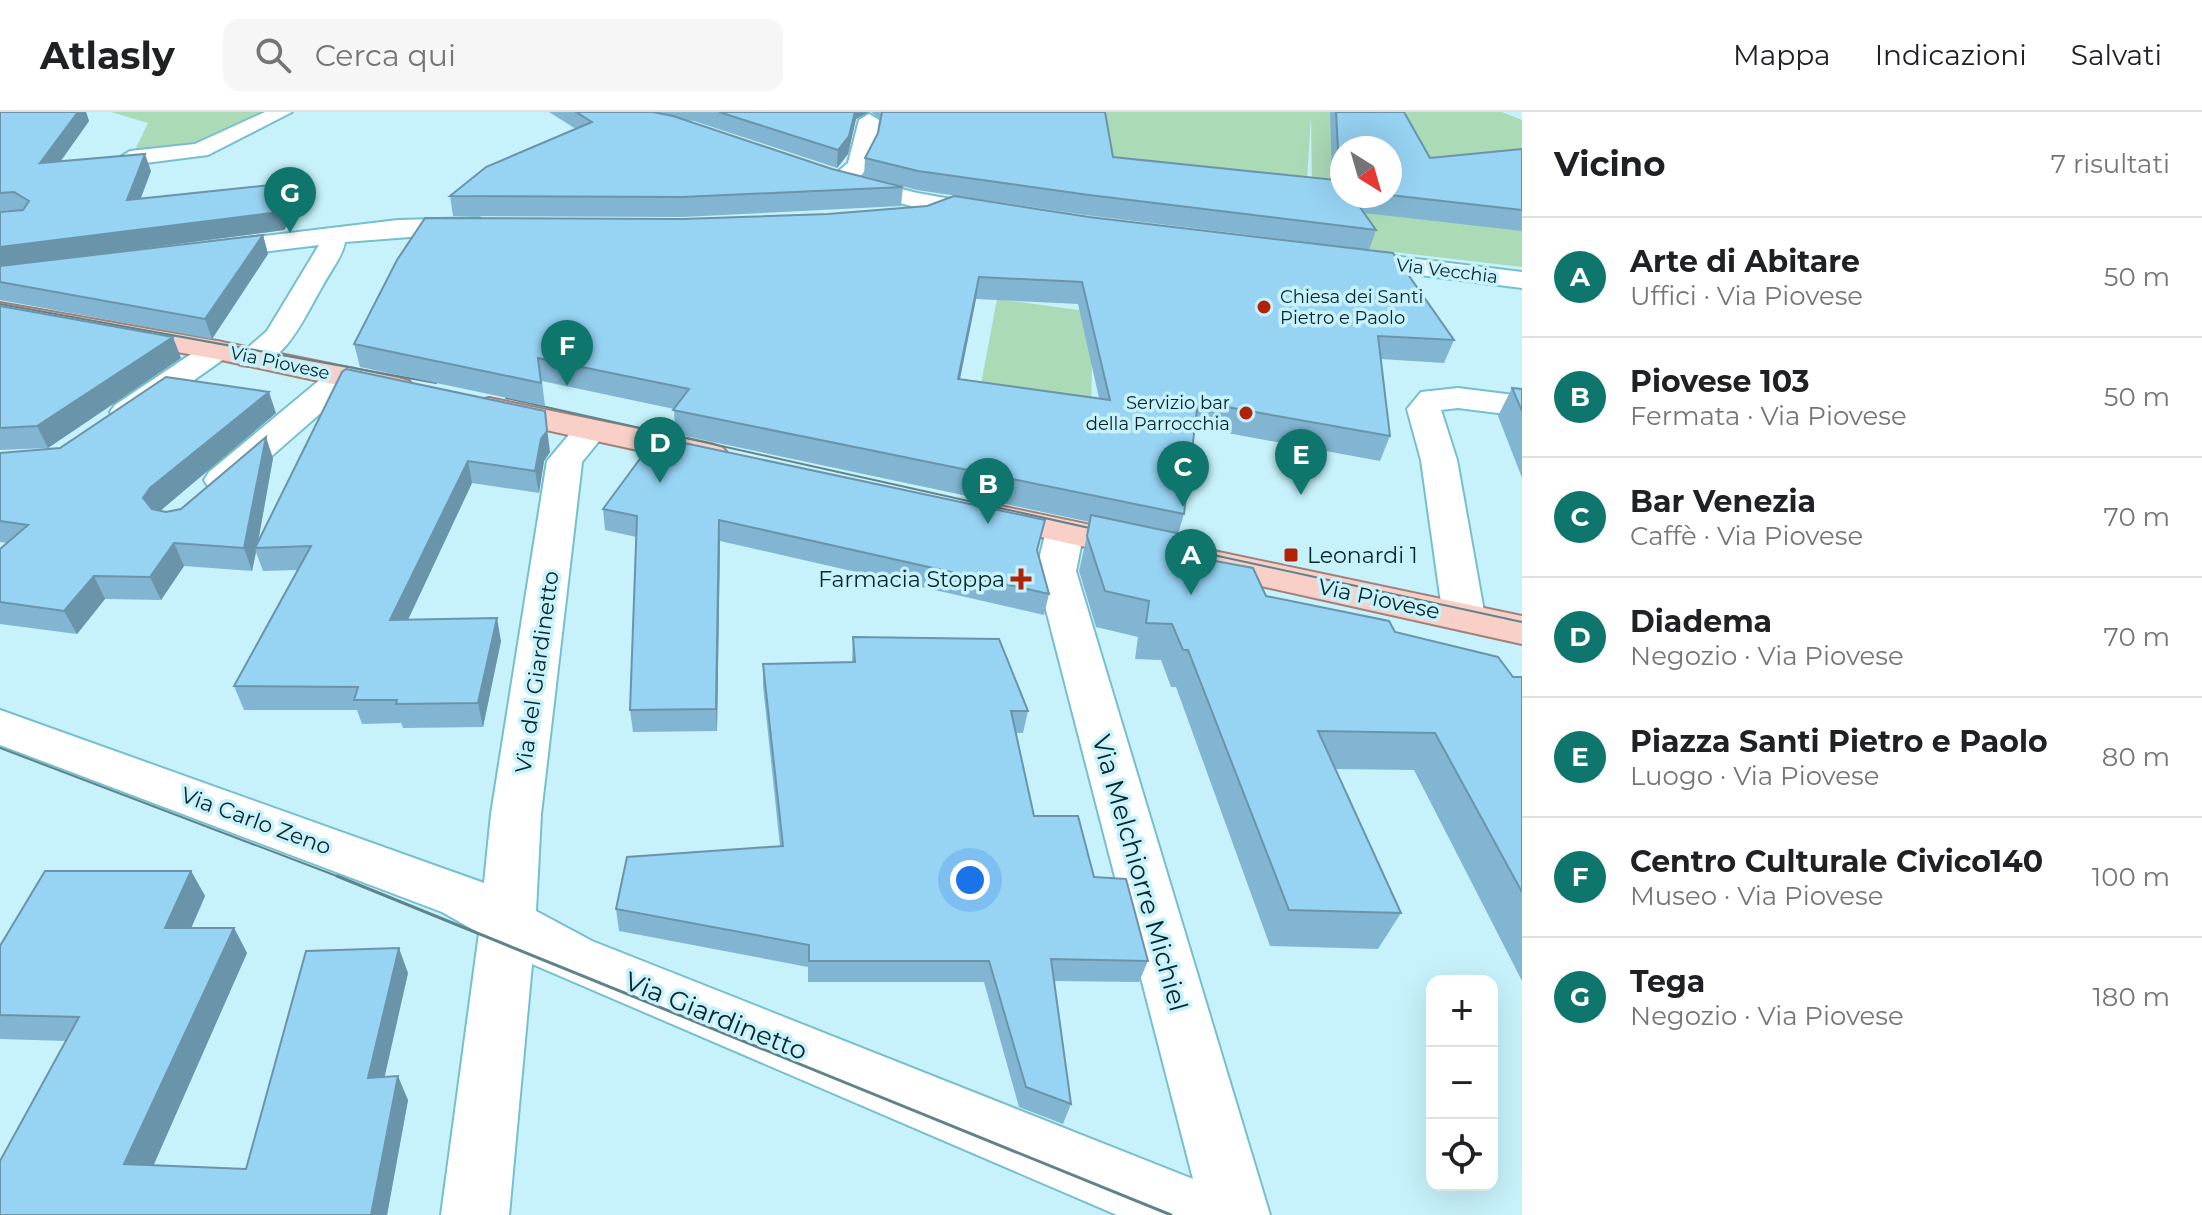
<!DOCTYPE html>
<html lang="it">
<meta charset="utf-8">
<style>
:root{--surface:#fff;--page:#f6f6f6;--text:#202124;--muted:#757577;--line:#e0e0e0;--accent:#0f766e}
body{margin:0;font-family:Montserrat,sans-serif;background:var(--page);color:var(--text)}
.controls{position:absolute;right:24px;bottom:24px;display:grid;overflow:hidden;border-radius:16px;box-shadow:0 8px 32px #0002}
.controls button{width:72px;height:72px;display:grid;place-items:center;padding:0;border:0;border-bottom:2px solid var(--line);background:var(--surface);color:var(--text);font:40px sans-serif}
.compass{position:absolute;left:1330px;top:24px;width:72px;height:72px;border-radius:50%;background:var(--surface);box-shadow:0 8px 32px #0002;rotate:143deg}
.you{position:absolute;left:970px;top:768px;width:28px;height:28px;margin:-20px;border:6px solid #fff;border-radius:50%;background:#1a73e8;box-shadow:0 0 0 12px #1a73e833}
.badge{display:grid;place-items:center;width:52px;height:52px;border-radius:50%;background:var(--accent);color:#fff;font-size:26px;font-weight:700}
.pin{position:absolute;translate:-50% -66px;filter:drop-shadow(0 2px 4px #0008)}
.pin::after{content:'';position:absolute;top:42px;width:28px;height:24px;background:inherit;clip-path:polygon(0 0,100% 0,50% 100%)}
.list{margin:0;padding:0;list-style:none}
h2{display:flex;justify-content:space-between;align-items:center;height:104px;margin:0;padding:0 32px;font-size:34px}
h2 small{font-size:26px;font-weight:400;color:var(--muted)}
.list li{display:grid;grid-template-columns:52px 1fr auto;gap:24px;align-items:center;box-sizing:border-box;height:120px;padding:0 32px;border-top:2px solid var(--line)}
.list b{display:block;font-size:30px;white-space:nowrap}
.list p{margin:0;font-size:26px;white-space:nowrap;color:var(--muted)}
.list em{font-size:26px;font-style:normal;color:var(--muted)}
.icon{flex:none;width:44px;height:44px;fill:none;stroke:currentColor;stroke-width:2;stroke-linecap:round;stroke-linejoin:round}
.map{position:relative;flex:none;width:1522px;height:1103px;overflow:hidden}
header{display:flex;align-items:center;gap:48px;box-sizing:border-box;height:112px;padding:0 40px;background:var(--surface);border-bottom:2px solid var(--line)}
header strong{font-size:38px}
nav{display:flex;gap:44px;margin-inline-start:auto;font-size:28px}
.search{width:560px;height:72px;background:var(--page);display:flex;align-items:center;gap:20px;box-sizing:border-box;padding:0 28px;border-radius:16px;color:var(--muted);font-size:30px}
main{display:flex}
aside{flex:1;background:var(--surface)}
.map>svg:first-child{display:block}
.green{fill:#abdab7;fill-rule:evenodd}
.lines{fill:none;stroke-linecap:round;stroke-linejoin:round}
.minor-casing{stroke:#76bfce;stroke-width:4}
.major-casing{stroke:#a08079;stroke-width:4}
.minor{fill:#fff;fill-rule:evenodd}
.major{fill:#f8d0c8;fill-rule:evenodd}
.tram-far1{stroke:#5e838a;stroke-width:2}
.tram{stroke:#5e838a;stroke-width:3}
.wall{fill:#82b5d1;fill-rule:evenodd}
.shaded-wall{fill:#6a94aa}
.building{fill:#97d3f3;stroke:#6a94aa;stroke-width:2;fill-rule:evenodd}
.poi-dot{fill:#b02308;stroke:#c7f2fb;stroke-width:3}
.labels{text-anchor:middle;dominant-baseline:central;stroke-width:7;stroke-linejoin:round;paint-order:stroke}
.far-street-label{font-size:18px;fill:#06262c;stroke:#c7f2fb}
.far-poi-label{font-size:18px;fill:#06262c;stroke:#c7f2fb;text-anchor:start}
.poi-label{font-size:22px;fill:#06262c;stroke:#c7f2fb;text-anchor:start}
.street-label{font-size:22px;fill:#06262c;stroke:#c7f2fb}
.near-street-label{font-size:26px;fill:#06262c;stroke:#c7f2fb}
</style>
<header>
<strong>Atlasly</strong>
<div class="search"><svg class="icon" aria-label="search" viewBox="0 0 24 24"><circle cx="10" cy="10" r="6"/><path d="M15 15l6 6"/></svg>Cerca qui</div>
<nav><a>Mappa</a><a>Indicazioni</a><a>Salvati</a></nav>
</header>
<main>
<div class="map">
<svg width="1522" height="1103" viewBox="0 0 1522 1103">
<rect width="100%" height="100%" fill="#c7f2fb"/>
<path class="green" d="M111,0h161l-67,33 -71,7 14,-29z
M1084,0h418l20,8v147l-215,-25 5,-50 -1,-75 -5,78 -206,-23zM1342,36h48v48h-48z
M997,187l96,13 -2,100 -113,-12z"/>
<g class="lines">
<g class="minor-casing">
<path id="minor" d="M265,0h27l-84,43 -78,10 -11,-7 11,-7 65,-7z
M869,2l10,6c-3,22 -4,41 -20,58l58,15 85,15 3,5 -3,5 -9,2 -78,-13 -83,-22 -4,-5 20,-17 11,-43z
M479,106l13,8 -4,5 -143,11c-2,14 -16,31 -23,45 -17,28 -40,88 -82,78l-4,-7 31,-27 52,-86 -114,14 -13,-8 13,-8 193,-23z
M1343,138l179,22v16l-188,-24 -4,-6 4,-6z
M217,229l11,3 4,6 -4,6 -89,63 -12,3 -12,-3 -5,-7 5,-7 91,-61z
M344,255l11,2 5,7 -5,7 -120,105 -13,3 -13,-3 -5,-8 5,-8 124,-103z
M1458,276l64,8v20l-64,-8 -17,2 16,50 28,157 -6,9 -15,4 -15,-4 -6,-9 -22,-157 -14,-51 14,-17z
M590,309l12,3 5,7 -25,31 -41,352 -5,97 56,30 601,238 -157,-608 10,-40 5,-8 14,-3 14,3 5,8 -8,40 194,644h-153l-585,-251 -23,251h-68l38,-282 -37,-21 -442,-167v-35l484,173 7,-69 56,-353 31,-37z"/>
</g>
<g class="major-casing">
<path id="major" d="M0,191l217,38 181,37 11,3 5,7 -5,7 -11,3 -181,-39 -217,-38z
M489,286l222,46 12,4 6,7 -6,7 -12,4 -234,-51 -4,-7 4,-7z
M986,391l536,113v28l-549,-122 -6,-8 6,-8z"/>
</g>
<use href="#minor" class="minor"/>
<use href="#major" class="major"/>
<path class="tram-far1" d="M0,192l436,79
M506,286l606,135
M1158,431l364,79
M0,636l342,130"/>
<path class="tram" d="M337,764l834,339"/>
</g>
<path class="wall" d="M0,0h86l3,9 -28,40 90,10 -10,27 163,2 -20,30 -208,27 187,-22 5,19 -56,85 -212,-39v-88l22,-2 -22,1z
M549,0h320l-13,7 -8,35 -11,14 -143,-47 -10,-1 148,49 71,18 -2,19 -218,11 -230,-1 -3,-20 126,-67z
M871,0h234l8,45 218,23 1,-4 -2,-64h74l26,46 92,-9v82l-158,-18 12,17 -7,20 85,90 -10,23 -63,-4 9,77 -10,25 -185,-34 -11,87 -6,20 -1,20 89,42 129,36 118,45h9v304l-108,-211 -79,-1 66,144 -23,36 -108,-3 -94,-259h-5l-10,-27 -26,-1 3,-22 -42,-10 -17,-56 11,-49 -415,-88 -1,-25 -132,-28 3,25 -185,-39 -6,-23 328,-125 407,-2 275,32 -279,-34 -168,-25 -53,-14 1,-18 13,-25 2,-14zM1390,36v48h-48zM976,187l102,5 21,94 -139,-19z
M0,194l181,52 -133,90 -48,2z
M342,260l208,80 -6,9 -5,32 -67,-10 -64,137 93,21 -18,86 -80,1 -2,-5 -39,1 -5,-14h-113l-10,-24 64,-116 -35,1 -7,-19 -4,19 -68,-5 -23,34 -56,-1 -28,35 -77,-10v-75l7,-6 -7,-1v-89l60,-5 216,-35 -116,98 6,1 15,-3 92,-51 -15,83z
M1512,276l10,1v89l-24,-62z
M603,397l435,43 11,42 -5,21 -324,-74 -3,190 -84,1 -3,-22 6,-173 -31,-7z
M853,525l175,74 -5,22h-7l18,83 60,61 54,84 -9,21 -85,-1 17,123 -8,20 -44,-17 -35,-125h-176v-15l-189,-36 -3,-22 164,-63 -17,-160v-22l89,-2z
M191,759l14,25 -14,32h43l13,25 -94,212 93,4 162,-196 -24,104 24,23 -21,115h-387l66,-174 -66,-2v-93z"/>
<path class="shaded-wall" d="M78,0h8l3,9 -42,59 -7,-17z
M855,0h14l-13,7 -8,35 -11,14 1,-18z
M145,42l6,17 -18,47 -6,-18z
M299,70l5,18 -20,30 -284,37v-20z
M263,123l5,19 -56,85 -7,-20z
M979,165l-3,22 -21,104 3,-24z
M173,225l8,21 -133,90 -11,-22z
M269,280l7,21 -116,98 -7,10 -10,-23 7,-10z
M545,299l5,41 -6,9 -5,32 -4,-22z
M266,325l7,21 -16,90h-2l1,4 -4,19 -8,-23z
M468,349l4,22 -75,160 -7,-23z
M719,408l1,21 -3,190 -1,-22z
M174,431l10,23 -23,34 -11,-23z
M94,464l11,23 -28,35 -13,-23z
M497,506l4,23 -18,86 -5,-24z
M191,759l14,25 -25,58 -15,-26z
M234,816l13,25 -103,234 -20,-23z
M399,836l9,25 -29,129 -11,-24z
M398,964l10,24 -21,115h-16z"/>
<path class="building" d="M0,0h78l-38,51 105,-9 -18,46 172,-18 -20,30 -279,35v-35l23,-2 6,-9 -15,-9 -14,1z
M576,0h77l20,4 159,53 71,18 -221,10 -232,-1 36,-29 106,-45z
M719,0h136l-6,24 -11,14z
M882,0h223l8,45 222,23v-12l4,-1 -3,-55h68l26,46 92,-9v61l-132,-15v-47h-48v48h10l24,34 -287,-35 -171,-24 -53,-13 13,-25z
M954,84l135,21 304,36 61,87 -76,-4 12,100 -192,-34 -14,112 -511,-104 16,-21 -151,-31 3,25 -187,-39 43,-84 28,-42 257,1 146,-5 99,-8zM979,165l103,5 28,118 -152,-21z
M263,123l-58,84 -205,-37v-16z
M0,194l173,31 -136,89 -37,2z
M346,257l199,42 2,20 -6,8 -6,32 -67,-10 -78,159 107,-2 -19,85 -82,1 1,-4h-43l4,-13 -124,-1 77,-140 -56,2 87,-176z
M166,265l103,15 -119,96 -7,10 9,11 14,3 15,-3 85,-72 -22,111 -70,-5 -24,34 -56,-1 -30,35 -64,-9v-53l28,-24 -28,-4v-68l60,-5z
M1512,276l10,1v22z
M656,325l389,83 -8,30 12,44 -330,-74 -3,189 -86,1 7,-194 -34,-7z
M1091,403l90,19 -4,20 76,14 13,28 123,25 6,11 103,25 15,20h9v215l-87,-159 -117,-2 83,182 -112,-3 -101,-260h-5l-11,-26 -26,-1 3,-22 -44,-10 -18,-55z
M853,525l146,2 29,72h-17l23,105h44l16,61 32,2 22,82 -97,-2 20,145 -45,-17 -37,-126h-180v-16l-193,-36 11,-52 156,-11 -20,-182 92,-2z
M45,759h146l-26,57h69l-110,236 122,5 60,-218 93,-3 -31,130 30,-2 -27,139h-371v-54l79,-144 -79,-2v-69z"/>
<g class="poi-dot">
<circle cx="1264" cy="195" r="8"/>
<circle cx="1246" cy="301" r="8"/>
<rect x="1283" y="435" width="16" height="16" rx="4"/>
<path d="M1017 455h8v8h8v8h-8v8h-8v-8h-8v-8h8z"/>
</g>
<g class="labels">
<g class="far-street-label">
<text transform="translate(1447 159) rotate(7)">Via Vecchia</text>
<text transform="translate(280 251) rotate(12)">Via Piovese</text>
</g>
<g class="far-poi-label">
<text x="1280" y="185">Chiesa dei Santi<tspan x="1280" dy="21">Pietro e Paolo</tspan></text>
<text x="1230" y="291" text-anchor="end">Servizio bar<tspan x="1230" dy="21">della Parrocchia</tspan></text>
</g>
<g class="poi-label">
<text x="1307" y="443">Leonardi 1</text>
<text x="1005" y="467" text-anchor="end">Farmacia Stoppa</text>
</g>
<g class="street-label">
<text transform="translate(1379 487) rotate(12)">Via Piovese</text>
<text transform="translate(537 560) rotate(-82)">Via del Giardinetto</text>
<text transform="translate(256 709) rotate(20)">Via Carlo Zeno</text>
</g>
<g class="near-street-label">
<text transform="translate(1140 761) rotate(74)">Via Melchiorre Michiel</text>
<text transform="translate(716 904) rotate(22)">Via Giardinetto</text>
</g>
</g>
</svg>
<div class="controls">
<button>+</button>
<button>−</button>
<button><svg class="icon" aria-label="locate" viewBox="0 0 24 24"><circle cx="12" cy="12" r="6"/><path d="M12 2v4M12 18v4M2 12h4M18 12h4"/></svg></button>
</div>
<svg class="compass" viewBox="-18 -18 36 36"><path d="M0-13l5 13h-10z" fill="#e53935"/><path d="M0 13l5-13h-10z" fill="#757577"/></svg>
<div class="you"></div>
<div class="pin badge" style="left:1191px;top:483px">A</div>
<div class="pin badge" style="left:988px;top:412px">B</div>
<div class="pin badge" style="left:1183px;top:395px">C</div>
<div class="pin badge" style="left:660px;top:371px">D</div>
<div class="pin badge" style="left:1301px;top:383px">E</div>
<div class="pin badge" style="left:567px;top:274px">F</div>
<div class="pin badge" style="left:290px;top:121px">G</div>
</div>
<aside>
<h2>Vicino<small>7 risultati</small></h2>
<ul class="list">
<li><span class="badge">A</span><div><b>Arte di Abitare</b><p>Uffici · Via Piovese</p></div><em>50 m</em></li>
<li><span class="badge">B</span><div><b>Piovese 103</b><p>Fermata · Via Piovese</p></div><em>50 m</em></li>
<li><span class="badge">C</span><div><b>Bar Venezia</b><p>Caffè · Via Piovese</p></div><em>70 m</em></li>
<li><span class="badge">D</span><div><b>Diadema</b><p>Negozio · Via Piovese</p></div><em>70 m</em></li>
<li><span class="badge">E</span><div><b>Piazza Santi Pietro e Paolo</b><p>Luogo · Via Piovese</p></div><em>80 m</em></li>
<li><span class="badge">F</span><div><b>Centro Culturale Civico140</b><p>Museo · Via Piovese</p></div><em>100 m</em></li>
<li><span class="badge">G</span><div><b>Tega</b><p>Negozio · Via Piovese</p></div><em>180 m</em></li>
</ul>
</aside>
</main>
